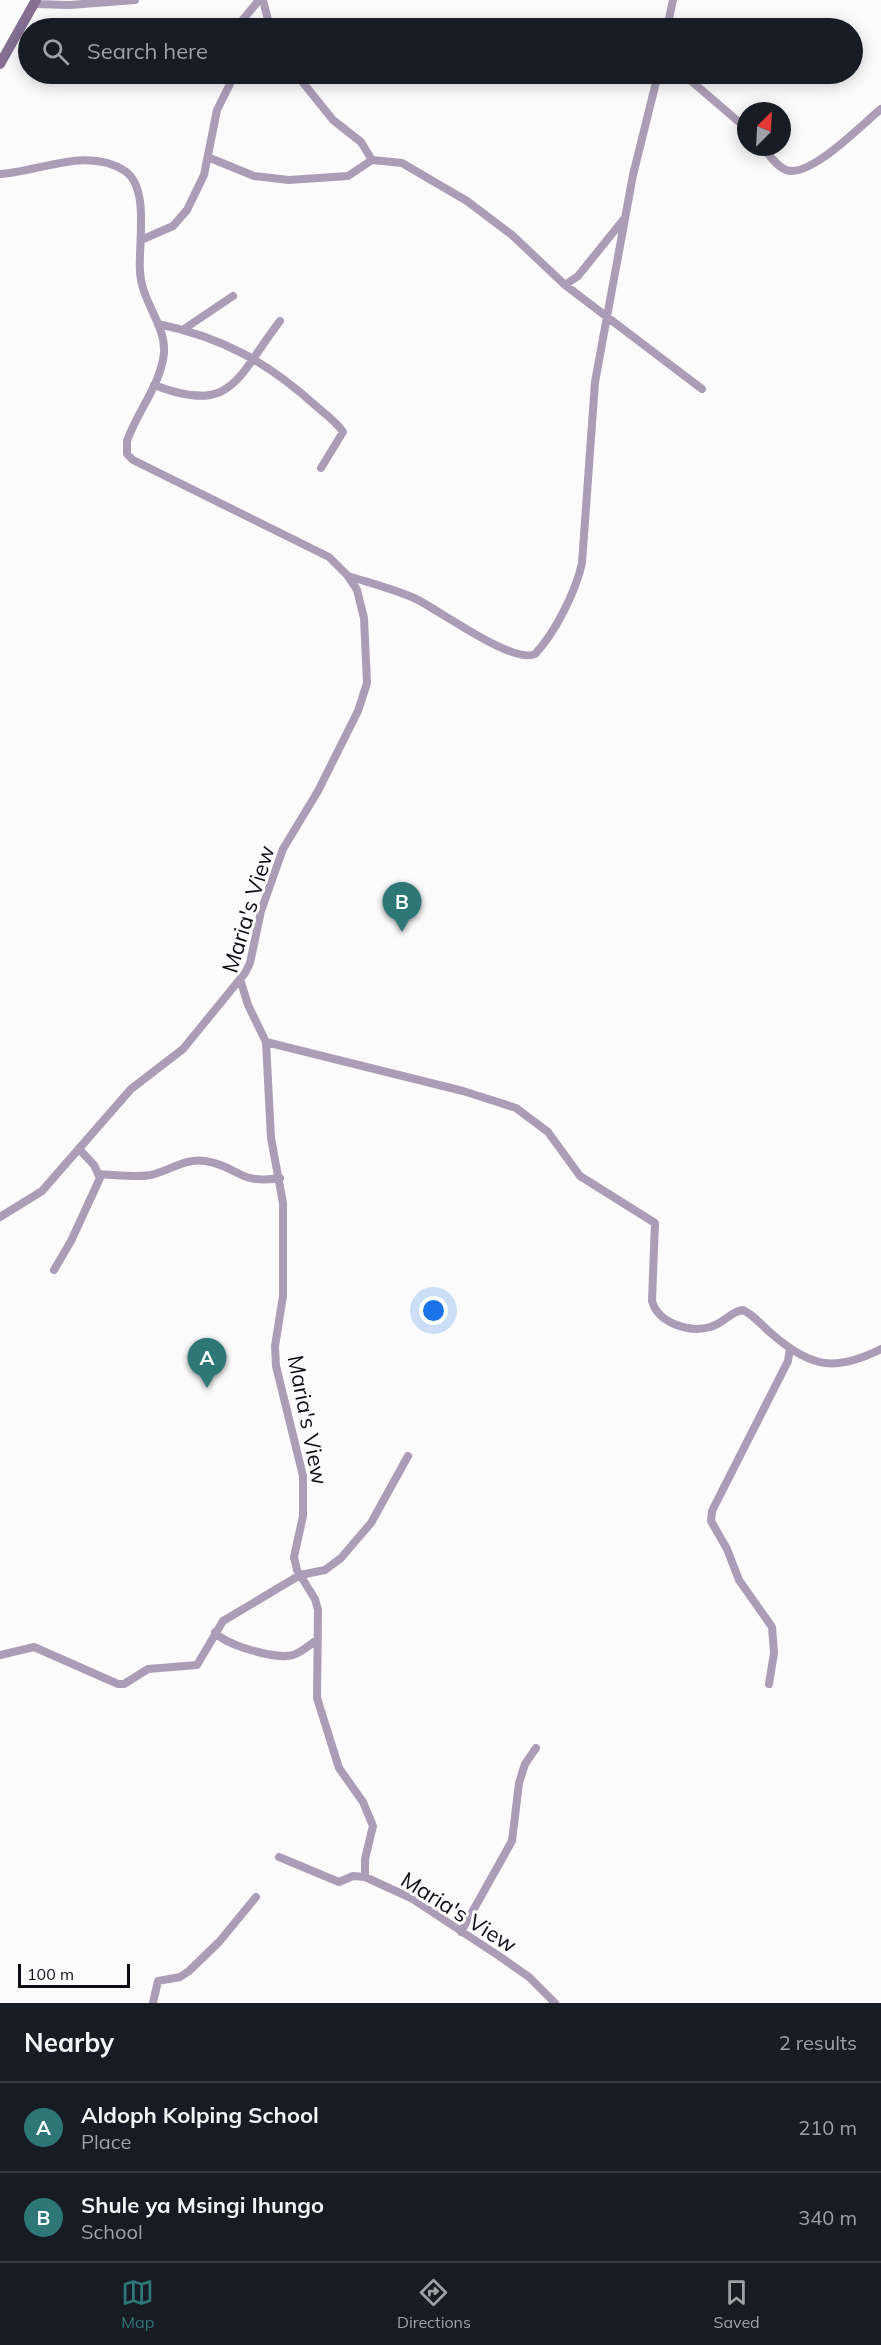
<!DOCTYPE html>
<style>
:root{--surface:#171b24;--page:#20242c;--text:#f1f3f6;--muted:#9ea1a6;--line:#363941;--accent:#2d7777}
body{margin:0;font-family:Mulish,sans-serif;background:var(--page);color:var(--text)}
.compass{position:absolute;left:737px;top:102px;width:54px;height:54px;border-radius:50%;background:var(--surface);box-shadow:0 3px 15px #0003;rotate:24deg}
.scale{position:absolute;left:18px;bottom:15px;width:112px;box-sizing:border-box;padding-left:6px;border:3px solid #0d0c14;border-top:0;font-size:16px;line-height:21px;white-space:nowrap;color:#0d0c14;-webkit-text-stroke:4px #fbfbfb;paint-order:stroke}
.you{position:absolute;left:434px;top:1311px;width:21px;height:21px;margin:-15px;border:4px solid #fff;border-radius:50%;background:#1a73e8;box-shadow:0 0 0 9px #1a73e833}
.badge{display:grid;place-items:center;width:39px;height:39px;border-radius:50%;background:var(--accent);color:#fff;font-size:20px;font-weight:700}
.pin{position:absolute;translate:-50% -50px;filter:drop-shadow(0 2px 3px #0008)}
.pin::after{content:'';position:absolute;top:32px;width:21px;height:18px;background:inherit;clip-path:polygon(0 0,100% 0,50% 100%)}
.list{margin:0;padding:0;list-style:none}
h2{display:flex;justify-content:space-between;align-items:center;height:78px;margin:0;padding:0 24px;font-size:26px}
h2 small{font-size:20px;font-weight:400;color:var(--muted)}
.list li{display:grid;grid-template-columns:39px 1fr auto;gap:18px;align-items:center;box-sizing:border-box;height:90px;padding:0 24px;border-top:2px solid var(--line)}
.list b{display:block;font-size:22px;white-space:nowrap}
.list p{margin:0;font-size:20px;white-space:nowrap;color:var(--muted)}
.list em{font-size:20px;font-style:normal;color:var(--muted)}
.icon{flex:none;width:33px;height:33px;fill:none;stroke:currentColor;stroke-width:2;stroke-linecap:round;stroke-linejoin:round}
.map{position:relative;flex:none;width:881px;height:2003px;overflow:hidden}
.search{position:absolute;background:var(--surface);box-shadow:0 3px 15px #0003;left:18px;right:18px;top:18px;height:66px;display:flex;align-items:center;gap:15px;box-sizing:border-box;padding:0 21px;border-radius:33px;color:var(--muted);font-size:22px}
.sheet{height:258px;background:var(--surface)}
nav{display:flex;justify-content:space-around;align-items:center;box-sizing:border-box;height:84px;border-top:2px solid var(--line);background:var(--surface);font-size:16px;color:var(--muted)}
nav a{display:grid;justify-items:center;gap:3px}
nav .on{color:var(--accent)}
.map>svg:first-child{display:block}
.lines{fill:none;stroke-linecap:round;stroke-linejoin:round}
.street{stroke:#ab9db6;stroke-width:8}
.secondary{stroke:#857094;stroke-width:10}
.labels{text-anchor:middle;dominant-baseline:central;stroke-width:6;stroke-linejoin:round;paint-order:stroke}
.street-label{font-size:22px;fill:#0d0c14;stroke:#fbfbfb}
</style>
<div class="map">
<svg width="881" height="2003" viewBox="0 0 881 2003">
<rect width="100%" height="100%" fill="#fbfbfb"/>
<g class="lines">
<path class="street" d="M263,0l7,28
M34,4l36,1 65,-5
M236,28l23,-28
M667,28l6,-28
M296,74l37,46 28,22 11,18
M683,74l63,54
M763,147c6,8 13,19 23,23 24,9 76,-46 95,-61
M210,158l44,18 35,4 59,-4 24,-16 30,3 65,38 45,34 53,50 137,104
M0,174c39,-2 88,-28 125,-3 25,17 13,73 15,100 1,30 26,54 24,82 -3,31 -27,59 -37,88v13l6,6 196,97 19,19 9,14 7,28 3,65 -9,28 -40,80 -35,58 -22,62 -11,52 -5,10 -62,76 -52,40 -89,102 -42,26
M141,240l32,-14 14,-16 17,-35 13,-65 18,-36
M565,285l13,-9 46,-57
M158,324c64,13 109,38 158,82 9,8 21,16 27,26l-22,36
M184,329l49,-33
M154,385c80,31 83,-9 126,-64
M348,576c22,7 45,13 66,22 24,11 99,67 121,56 20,-21 41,-63 47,-91l13,-181 38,-207 25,-101
M240,979l8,26 18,37 5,96 12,65v93l-8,50 1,20 27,110v40l-9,41 3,13 18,29 3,11 -1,88 22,70 24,34 10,24 -8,33v18l46,21 88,58 30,21 26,26
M266,1042l197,49 53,17 32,24 32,44 75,47 -3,78c6,22 37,32 58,26 13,-3 21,-16 33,-17 11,5 19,16 29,24 39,34 63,38 109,15
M99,1174c18,1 34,4 52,1 18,-4 34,-17 54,-14 34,5 33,24 75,17
M54,1270l17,-29 29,-63 -6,-13 -15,-16
M215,1632c9,13 62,28 78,23 9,-3 16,-10 24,-15
M0,1655l34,-8 84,37h6l24,-15 49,-4 26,-44 77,-46 25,-5 16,-12 30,-35 37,-67
M769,1684l5,-31 -2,-26 -33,-47 -12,-31 -16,-28 1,-10 76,-150 2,-13
M279,1857l60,25 14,-6 12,1
M461,1932l51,-91 7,-58 6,-19 11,-16
M153,2003l5,-22 22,-4 9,-6 30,-29 37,-45"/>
<path class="secondary" d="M0,64l36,-64"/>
</g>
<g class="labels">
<g class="street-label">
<text transform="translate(248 909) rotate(-73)">Maria's View</text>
<text transform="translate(308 1420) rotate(79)">Maria's View</text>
<text transform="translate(459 1912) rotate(32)">Maria's View</text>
</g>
</g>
</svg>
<svg class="compass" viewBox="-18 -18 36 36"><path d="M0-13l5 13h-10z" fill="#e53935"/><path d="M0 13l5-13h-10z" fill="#9ea1a6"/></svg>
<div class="scale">100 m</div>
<div class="you"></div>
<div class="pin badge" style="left:207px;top:1388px">A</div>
<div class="pin badge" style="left:402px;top:932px">B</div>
<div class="search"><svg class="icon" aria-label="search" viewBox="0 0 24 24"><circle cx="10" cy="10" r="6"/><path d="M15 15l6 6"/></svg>Search here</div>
</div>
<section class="sheet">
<h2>Nearby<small>2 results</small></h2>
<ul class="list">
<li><span class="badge">A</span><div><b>Aldoph Kolping School</b><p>Place</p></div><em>210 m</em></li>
<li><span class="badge">B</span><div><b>Shule ya Msingi Ihungo</b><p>School</p></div><em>340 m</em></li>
</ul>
</section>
<nav>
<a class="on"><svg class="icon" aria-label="map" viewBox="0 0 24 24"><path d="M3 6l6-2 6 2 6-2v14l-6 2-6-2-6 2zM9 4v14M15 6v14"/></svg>Map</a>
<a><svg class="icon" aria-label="directions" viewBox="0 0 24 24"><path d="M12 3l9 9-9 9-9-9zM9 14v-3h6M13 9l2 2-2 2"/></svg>Directions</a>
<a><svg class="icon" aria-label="saved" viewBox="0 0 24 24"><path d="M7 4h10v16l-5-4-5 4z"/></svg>Saved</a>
</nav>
